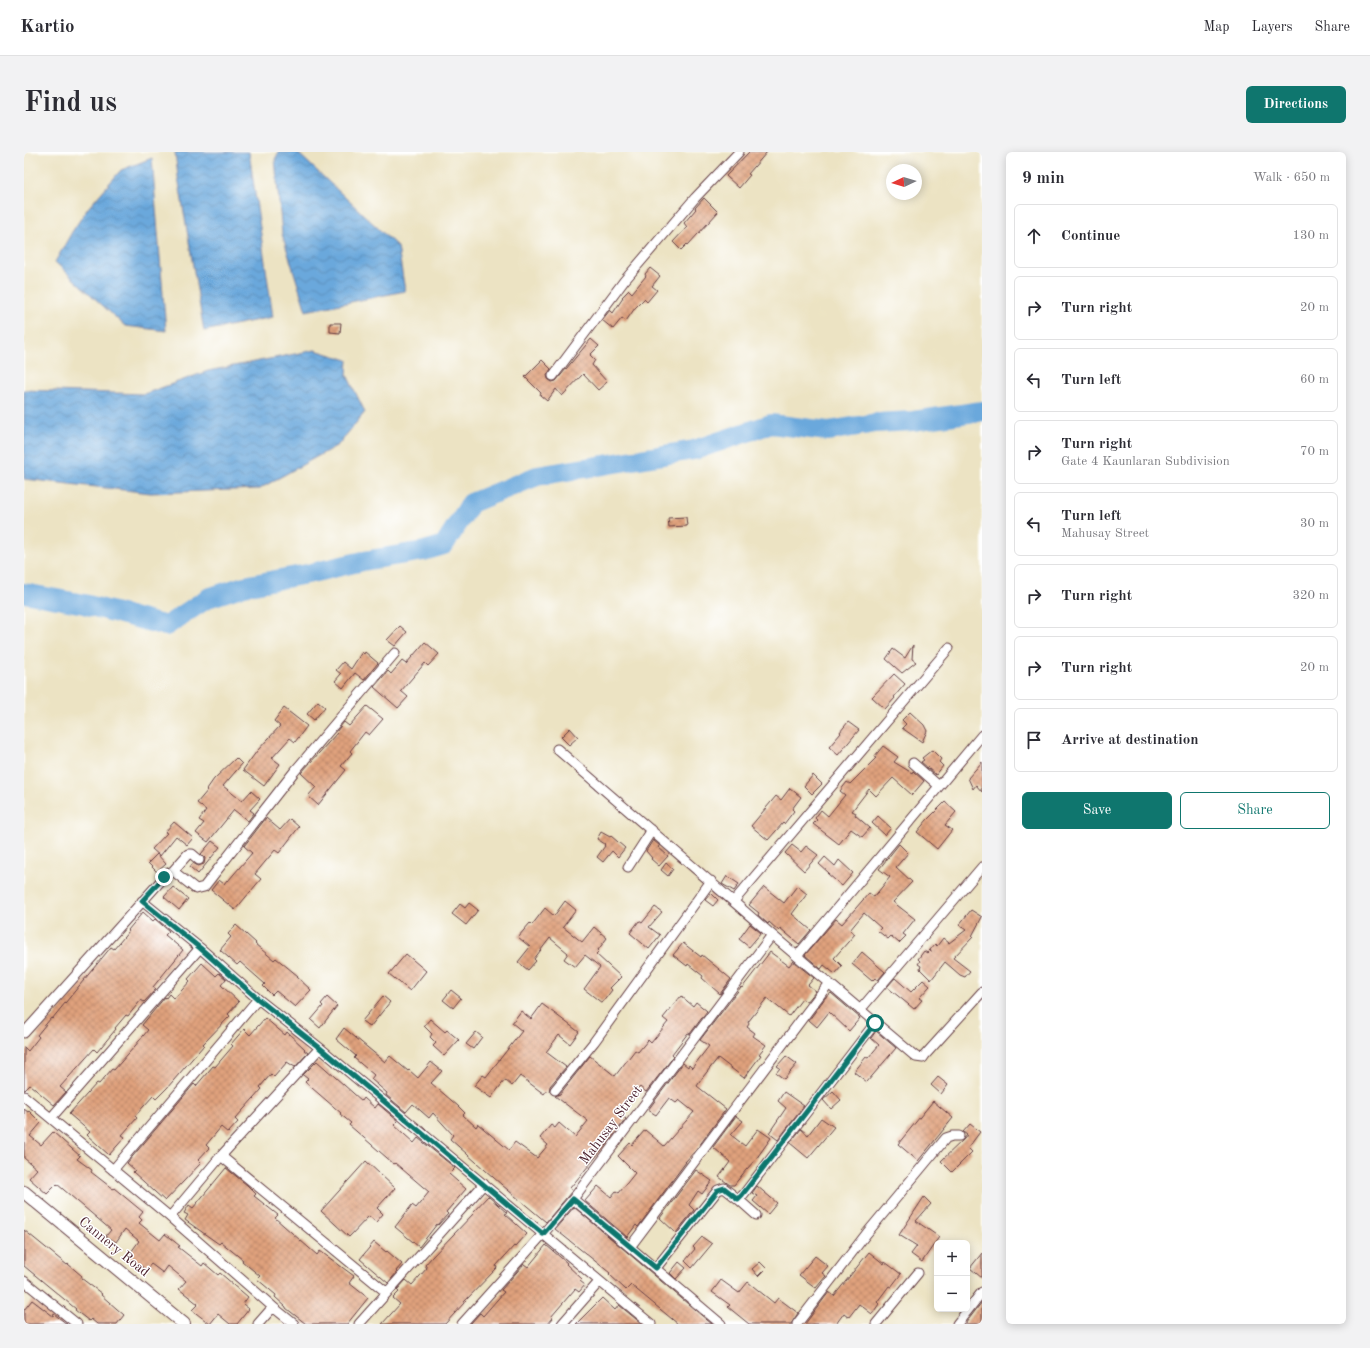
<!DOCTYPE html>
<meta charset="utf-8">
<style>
:root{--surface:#fff;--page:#f2f2f3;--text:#2b2b33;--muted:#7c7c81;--line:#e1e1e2;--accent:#0f766e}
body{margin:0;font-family:"Old Standard TT",serif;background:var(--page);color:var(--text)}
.controls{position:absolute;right:12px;bottom:12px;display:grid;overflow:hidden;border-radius:6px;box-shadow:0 2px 10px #0003}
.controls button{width:36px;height:36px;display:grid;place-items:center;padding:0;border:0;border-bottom:1px solid var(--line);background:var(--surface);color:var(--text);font:20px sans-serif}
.compass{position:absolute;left:862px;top:12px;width:36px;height:36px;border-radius:50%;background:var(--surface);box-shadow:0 2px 10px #0003;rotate:266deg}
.stop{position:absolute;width:12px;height:12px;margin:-9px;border:3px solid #0f766e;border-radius:50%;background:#fff}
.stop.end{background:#0f766e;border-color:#fff;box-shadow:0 1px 4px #0008}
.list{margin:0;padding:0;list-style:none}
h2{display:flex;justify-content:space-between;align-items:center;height:52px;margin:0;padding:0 16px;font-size:17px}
h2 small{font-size:13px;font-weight:400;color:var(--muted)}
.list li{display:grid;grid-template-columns:26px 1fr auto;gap:12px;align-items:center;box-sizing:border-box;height:64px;margin:0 8px 8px;padding:0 8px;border:1px solid var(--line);border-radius:6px}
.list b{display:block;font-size:15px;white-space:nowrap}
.list p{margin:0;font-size:13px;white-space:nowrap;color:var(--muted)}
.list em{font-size:13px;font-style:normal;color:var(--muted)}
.actions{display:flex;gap:8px;padding:12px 16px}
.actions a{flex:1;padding:9px 0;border:1px solid var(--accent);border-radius:6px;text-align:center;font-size:14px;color:var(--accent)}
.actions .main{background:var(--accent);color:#fff}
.icon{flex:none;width:22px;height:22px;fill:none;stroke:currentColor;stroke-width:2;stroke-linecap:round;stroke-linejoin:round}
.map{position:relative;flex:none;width:958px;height:1172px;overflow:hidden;border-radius:6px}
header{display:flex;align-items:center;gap:24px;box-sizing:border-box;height:56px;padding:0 20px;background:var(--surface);border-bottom:1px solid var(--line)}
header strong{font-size:19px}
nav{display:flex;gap:22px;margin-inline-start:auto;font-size:14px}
.intro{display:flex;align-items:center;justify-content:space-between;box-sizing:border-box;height:96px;padding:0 24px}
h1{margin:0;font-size:28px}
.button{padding:10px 18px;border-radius:6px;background:var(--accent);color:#fff;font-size:14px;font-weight:700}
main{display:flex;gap:24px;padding:0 24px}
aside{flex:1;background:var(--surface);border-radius:6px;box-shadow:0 2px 10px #0003}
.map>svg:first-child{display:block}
.water{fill:url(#water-waves);stroke:#5a6484}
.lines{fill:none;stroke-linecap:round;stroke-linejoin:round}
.river{stroke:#6aa8dc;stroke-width:20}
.building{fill:url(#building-cross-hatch)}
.minor-casing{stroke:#623c42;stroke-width:11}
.secondary-casing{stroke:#623c42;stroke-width:14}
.minor{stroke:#fff;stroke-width:9}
.secondary{stroke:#fff;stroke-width:12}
.route{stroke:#0f766e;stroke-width:5}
.labels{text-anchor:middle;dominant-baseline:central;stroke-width:3;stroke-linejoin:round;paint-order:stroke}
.street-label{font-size:14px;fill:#4a1f2b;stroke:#fff}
</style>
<header>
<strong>Kartio</strong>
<nav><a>Map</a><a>Layers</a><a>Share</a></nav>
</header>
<div class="intro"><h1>Find us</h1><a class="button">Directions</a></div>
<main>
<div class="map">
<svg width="958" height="1172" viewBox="0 0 958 1172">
<defs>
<pattern id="water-waves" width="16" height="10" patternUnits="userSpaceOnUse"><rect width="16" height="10" fill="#6aa8dc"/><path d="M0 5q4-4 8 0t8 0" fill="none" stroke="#5988b3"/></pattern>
<pattern id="building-cross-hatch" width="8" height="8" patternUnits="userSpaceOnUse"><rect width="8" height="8" fill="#e0a27d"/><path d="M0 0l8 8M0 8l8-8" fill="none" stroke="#b88367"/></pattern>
</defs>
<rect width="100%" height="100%" fill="#fff"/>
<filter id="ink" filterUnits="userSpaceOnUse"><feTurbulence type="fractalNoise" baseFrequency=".025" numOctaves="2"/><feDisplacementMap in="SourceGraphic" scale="8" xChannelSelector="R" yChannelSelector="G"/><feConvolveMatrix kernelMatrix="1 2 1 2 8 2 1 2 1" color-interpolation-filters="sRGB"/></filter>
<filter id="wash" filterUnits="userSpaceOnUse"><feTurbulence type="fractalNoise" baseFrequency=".012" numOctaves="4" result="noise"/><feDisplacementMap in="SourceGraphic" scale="16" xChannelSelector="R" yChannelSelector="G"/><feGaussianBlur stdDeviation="0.9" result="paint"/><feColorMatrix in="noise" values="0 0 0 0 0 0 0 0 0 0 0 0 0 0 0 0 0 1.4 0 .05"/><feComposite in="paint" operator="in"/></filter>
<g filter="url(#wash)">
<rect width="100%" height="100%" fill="#ece3c3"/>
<path class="water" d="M151,0h74l24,165 -69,14 -26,-154z
M255,0h18l101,95 7,44 -99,20 -24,-77 -7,-75z
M128,6l14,173 -41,-5 -70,-64 17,-30 16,-24 33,-38z
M291,198l33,10 -1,15 18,37 -27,33 -79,44 -108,4 -127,-14v-89l120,4 64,-23z"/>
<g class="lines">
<path class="river" d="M0,441l60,11 82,22 42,-28 36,-12 63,-12 56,-13 61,-10 20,-6 27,-42 66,-27 157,-26 77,-26 57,7 48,-8 37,-2 69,-10"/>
</g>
<g id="blocks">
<path class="building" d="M725,0h18l-19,22 2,1 -11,13 -13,-12z
M680,46l14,14 -30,33 -1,-1 -6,6 -8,-8 14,-15 -3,-4 12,-14 -1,-1z
M626,116l10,8 -8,10 5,4 -10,12 -3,-3 -9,9 -9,13 -4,-3 -9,11 -11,-9 8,-10 3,3 10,-15 -1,-1 7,-7 3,3 14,-17 -1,-2z
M306,171h11l-1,10 -10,-1z
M567,187l8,7 -9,9 5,5 -3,5 15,17 -9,8 -15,-16 -21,22 -6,-7 -9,12 -7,-6 1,-2 -16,-16 17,-17 9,9 -4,6 1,4 4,3 4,-1z
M662,365l1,9 -18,1 -1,-9z
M376,474l7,6 -12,14 -8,-6z
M401,490l14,12 -11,12 -3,-3 -24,28 7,6 -10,11 -24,-21 14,-16 3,3 11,-13 4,3z
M889,493l-1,14 4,3 -14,11 -16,-14 7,-10 12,9z
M338,500l2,2 1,-2 13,11 -14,17 -9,-7 -12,15 -8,-7 6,-7 -5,-4 7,-8 8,7z
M870,522l11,10 -11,13 1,1 -10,11 -13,-12z
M294,549l7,6 -11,13 -7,-6z
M343,554l16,13 -14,16 -4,-3 -15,19 2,2 -11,13 5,4 -28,35 -10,-9 8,-9 -15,-14 36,-40 -1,-1 8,-10 5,4z
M260,556l23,18 -12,16 -5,-4 -18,20 8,6 -16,22 -21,-16 14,-19 23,-25 -6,-5z
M886,560l14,13 3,6 -5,11 -20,-14 4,-4 -4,-4z
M824,570l11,8 -21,25 -9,-8 12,-14 -1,-1z
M546,576l8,9 -9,8 -8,-8z
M859,594l15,11 -4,5 18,11 1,-2 11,10 -12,14 -19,-17 -17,18 -7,-7 -17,22 4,2 -1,2 15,13 -8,9 -11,-8 -12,15 -26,-20 4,-4 -2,-2 6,-8 7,6 17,-21 -5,-4 7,-9 3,2 26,-26 -2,-1z
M908,598l9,9 -2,3 4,4 -7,9 -15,-13 3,-2 -2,-2z
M212,606l6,6 -19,22 19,15 9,-10 9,8 -10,11 4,3 -6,8 -14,-11 -26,32 -12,-9 8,-10 -5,-3 7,-10 -9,-7 11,-13 -1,-1 7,-10z
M958,610v30l-6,-7 -3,4 -5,-11z
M789,623l9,9 -10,10 -8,-8z
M766,636l11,9 -9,12 2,2 -10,13 -1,-1 -15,17 -17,-14 25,-30 5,4z
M921,650l11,10 -11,13 7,5 -15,19 -20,-17 10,-12z
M854,664l13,12 -6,7 -13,-12z
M242,666l14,12 10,-11 9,8 -20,26 -4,-3 -20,24 6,5 -26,31 -24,-20 8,-10 5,4 3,-4 1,1 24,-28 -8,-7z
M150,670l19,16 -6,7 -11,-9 -16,20 -8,-7 15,-16 -2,-1z
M577,680l9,5 1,-1 14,12 -7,9 -6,-6 -9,11 -6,-5 8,-11 -1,-1 1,-1 -8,-5z
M629,688l7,6 -2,1 10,9 -9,10 -8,-7 1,-1 -6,-7z
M188,689l8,6 -22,27 -8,-7 3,-4 5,3 6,-2 1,-6 -4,-4z
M875,692l9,9 -12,14 16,15 -19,20 22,17 -12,15 3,2 -7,7 -8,-7 -3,3 -10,-8 3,-3 -17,-15 -14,17 5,4 -21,24 8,8 -7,8 -11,-9 -3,4 -16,-14 31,-36 6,5 27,-31 5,4 16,-20 -11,-8z
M768,693l9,7 5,-6 12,9 -14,16 -19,-18z
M133,702l9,10 -9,8 -9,-9z
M801,705l10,9 4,-6 14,13 -11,13 -14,-12 1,-1 -10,-9z
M642,711l7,6 -5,7 -7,-6z
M703,724l12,8 -5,7 -12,-7z
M773,734l10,8 -15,20 19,16 -12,14 -19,-16 -1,3 -10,-9 -1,2 -10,-9 1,-2 -10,-8 15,-18 20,16z
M149,735l15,12 -9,11 -15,-13z
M687,741l7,7 -5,6 -8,-6z
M541,749l11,9 -13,17 19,15 12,-15 13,11 -9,12 1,1 -3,3 25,23 -11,11 2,2 -10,13 -18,-14 16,-22 -15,-12 -10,12 -11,-8 4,-6 -18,-15 -16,21 2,2 -8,9 -10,-8 12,-15 -12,-10 12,-14 2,2 13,-17 9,8z
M445,751l9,7 -12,15 -14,-11 8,-10 5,4z
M631,755l7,5 -13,15 11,8 -11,14 -19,-16 9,-12 3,2z
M947,758l11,7 -10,19 1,1 -20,21 17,13 -5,6 -5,-2 -15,-13 -14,18 -11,-11 1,-3 -3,-2 2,-3 -2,-2 6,-8 3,2 3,-3 1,2 -1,-2 5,-6 2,2 6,-8 6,5 17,-13 -7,-5z
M119,760l10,9 2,-2 14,12 -4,4 18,15 -30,37 3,2 -12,13 -3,-2 -13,16 -2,-1 -11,13 1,1 -19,23 -3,-3 -34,38 6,5 -12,13 -24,-20 -5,5h-1v-43l4,4 11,-14 -2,-2 14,-17 1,1 59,-72 3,2 15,-18 -1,-1z
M726,772l11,9 -12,14 -10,-8z
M212,773l20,18 -1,1 19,16 2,-2 22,18 -1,1 14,13 -16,17 -19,-16 -4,4 -9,-9 2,-2 -25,-22 -3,3 -17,-15 11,-13 -3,-3z
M659,791l18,14 1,-2 29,24 -11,15 -18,-16 1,-2 -15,-12 -1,2 -14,-11z
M746,800l19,14 4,-5 21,17 -6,7 8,6 -9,11 -5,-3 -13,17 -22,-18 -19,24 1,2 -2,3 8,6 -2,3 13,9 -7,9 2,1 -17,23 -26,-20 -15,19 -6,9 29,23 -30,41 -11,12h1l-48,65 -2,-2 -9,12 -42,-36 13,-15 13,11 5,-6 3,2 16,-20 -17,-17 12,-13 2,2 13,-15 19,16 30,-34 -15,-12 -3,3 -7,-5 -13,17 -8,-5 35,-47 5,4 1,-2 3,3 17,-22 -9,-6 41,-53 1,1z
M838,800l23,20 -7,8 -3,-2 -3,3 -20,-17z
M382,802l20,17 -16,20 -21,-17z
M178,811l14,13 3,-3 7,6 -5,6 18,17 -11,12 2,2 -27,28 1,1 -37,43 -11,11 -3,-3 -18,20 2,2 -15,17 3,2 -16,18 -22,-20 3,-3 -21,-18 28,-31 2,1 13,-15 2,1 21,-24 13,-16 -6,-5 23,-28 1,1 3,-4 5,5 16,-18 -2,-2z
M871,826l16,14 12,-12 7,6 -11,12 3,2 -8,9 -27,-22z
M427,838l10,8 -8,10 -10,-8z
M807,841l29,25 -11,13 -20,-19 -12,15 -8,-7 16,-22z
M359,844l7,6 -20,25 -8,-6z
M657,844l12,10 3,-4 11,9 -17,23 -2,-1 -16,21 2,2 -28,36 -6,-5 -24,23 10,9 -16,21 -40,48 2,3 -26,31 -44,-37 -52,-46 3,-4 -20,-22 -4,5 -16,-14 -7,8 -20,-17 1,-2 -16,-14 3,-4 -20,-17 2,-2 -20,-17 8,-11 41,34 5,-6 18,15 1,-1 9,8 13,-16 11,9 -11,12 27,23 7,7 -2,2 13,12 2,-3 31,26 6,-8 22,16 11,-13 -8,-7 11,-13 4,3 4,-5 16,14 13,-16 -33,-25 5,-2 30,-38 25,20 20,-26 3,2 10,-12 3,3 17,-21 -5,-4z
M303,845l10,9 -17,22 -9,-8 12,-14 -2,-2z
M518,852l37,28 -9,12 -11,-9 -13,17 20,15 -16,19 -1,6 -2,-2 -3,4 -24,-18 -8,10 -7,-6 -14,18 -17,-12 9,-11 3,2 36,-46 -10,-8 9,-12 10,8z
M241,866l20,17 2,-3 18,17 -1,1 4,3 -13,14 -8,-5 -13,15 -3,-3 -11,13 2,2 -27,30 3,3 -10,11 -7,-6 -15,18 3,3 -11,12 3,3 -36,38 -32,-29 2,-2 -8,-7 67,-79 2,2 17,-20 2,1 18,-21 -2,-2 13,-15 6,6z
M406,867l15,13 2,-2 12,10 -15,16 -11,-10 3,-3 -6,-6 2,-3 -8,-8z
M852,879l20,17 -29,34 -13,-10 12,-15 2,1 11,-13 -8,-7z
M452,880l6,5 -9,12 -7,-5z
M762,904l11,8 -13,15 -8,-6 4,-5 -3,-2z
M293,909l45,40 2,-3 11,10 3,-4 20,17 -4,4 20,18 4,-5 37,30 -6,6 17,15 -20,23 2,2 -10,11 -1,-1 -18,23 -24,-20 17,-22 4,3 13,-16 -34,-29 -1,1 -45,-39 2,-2 -11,-9 1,-1 -36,-31 3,-3 -5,-4z
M914,925l10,8 -7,9 -10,-9z
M809,939l8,9 -10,9 -8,-9z
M760,940l20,14 -26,34 -9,-7 17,-25 -8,-7z
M909,949l20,17 -35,43 -20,-17z
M0,957l4,3 1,-1 12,12 -11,13 11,9 12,-13 27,24 -3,3 15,11 -1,2 22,17 1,-1 29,24 -4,5 3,3 -3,3 21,17 5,-6 15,12 -2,1 24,19 2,-3 14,12 2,-2 28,24 -5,7 6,5 -12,15h-7l-12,-10 -8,10 -18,-14 6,-6 -19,-15 7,-8 -18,-15 -5,7 -12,-9 -5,6 -8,-6 -2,2 -10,-7 13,-18 -14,-12 -9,13 -10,-6 5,-6 -54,-46 -10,10 -18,-16 8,-9 -13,-11z
M712,964l7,5 -12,14 14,11 13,-17 13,9 -15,21 -10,11 -12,15h-4l-11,-8 11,-15 -17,-15z
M797,966l13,9 -26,31 -18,-15 11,-14 7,6z
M946,972l10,8 -12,16 4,4 -20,20 -11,-11 23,-22 3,-4 -4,-3z
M342,1009l29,27 -18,20 6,6 -7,8 -7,-6 -20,21 -28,-26z
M202,1016l21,17 9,9 -2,2 24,19 -3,3 42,37 3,-4 34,25 -5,7 19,15 -21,26h-41l-20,-16v-1l-11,-10 1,-2 -19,-16 3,-3 -18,-15 1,-1 -22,-18 -2,2 -34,-24 3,-5 -4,-2 5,-8 4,3z
M672,1018l16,11 -10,13 -4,-3 -9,14 5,5 -18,23 -16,-15z
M733,1034l20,17 -9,11 -15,-13 4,-5 -5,-3z
M464,1044l19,17 -2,1 22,20 -12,13 -1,-1 -18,20 1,2 -33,34v1l-19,21h-63l18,-20 -7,-6 6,-6 -2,-2 9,-10 6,5 15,-17 -2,-3 7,-8 42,-44 -1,-1z
M900,1045l7,7 -15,17 23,16 -17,25 -11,-8 6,-8 -18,-11z
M550,1055l127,108 11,9h-34l-47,-39 -5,5 -17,-16 1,-1 -55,-44z
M0,1078l43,35 1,-1 14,12 -1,2 21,16 -1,1 23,20 -7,9h-20l-6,-5 -2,2 -14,-11 1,-1 -52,-43z
M678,1085l10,7 -20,24 -7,-7 10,-12 -2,-2z
M350,1090l12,10 1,-1 15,13 -6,7 1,1 -9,11 -28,-24z
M522,1093l21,18 -1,1 16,15 -2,2 5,4 -6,7 -4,-3 -24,28 2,1 -5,6h-78l10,-11 3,3 21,-24 -3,-2 23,-26 4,3z
M845,1100l15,12 1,-2 16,12 -10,13 -2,-1 -12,16 2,2 -7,10 -13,-10 -10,13 -5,-4 -8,11h-31l24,-32 5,4z
M958,1101v25l-12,-10z
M791,1104l13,10 -6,7 4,3 -10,12 -17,-13z
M655,1110l7,6 -10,11 -6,-6z
M736,1110l6,6 -8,8 -6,-7z
M697,1128l18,13 9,-11 26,21 4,-5 20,15 -7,11h-42l-21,-17 2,-2 -18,-13z
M578,1146l13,12 4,-5 23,19h-66z
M8,1148l21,16 1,-2 13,10h-43v-14z
M958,1150v22h-17z"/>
</g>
</g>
<g filter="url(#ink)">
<use href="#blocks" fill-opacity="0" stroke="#623c42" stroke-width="1"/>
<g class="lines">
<g class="minor-casing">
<path id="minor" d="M529,224l71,-95 71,-83 44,-46
M533,597l215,186 144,122 7,1 2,-3 57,-63
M889,611l26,23
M604,715l24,-37
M149,719l15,-17h4l7,6
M118,749l58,47 58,51 62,49 331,276
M710,749l215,-253
M773,804l185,-221
M836,858l122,-143
M0,881l143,-159 6,-3 23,18 8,-2 90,-115 101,-119
M531,938l39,-48 117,-161
M0,944l146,121 103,90 21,17
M27,966l149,-170
M197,1004l165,136
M89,1018l145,-171
M549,1047l148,125
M714,1047l18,16
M146,1065l51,-61 99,-108
M606,1095l199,-264
M632,1116l62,-78 6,-2 14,11 5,-4 132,-172
M0,1129l53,43
M234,1172l15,-17
M335,1172l125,-140
M438,1172l81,-90 30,-35 199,-264
M538,1172l37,-42
M773,1172l70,-91 79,-95 6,-2h7
M852,1172l42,-51
M933,1172l25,-32"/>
</g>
<g class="secondary-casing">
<path id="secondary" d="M0,1040l160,132"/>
</g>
<use href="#minor" class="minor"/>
<use href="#secondary" class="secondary"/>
</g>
</g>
<g class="lines" filter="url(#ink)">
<path class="route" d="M140,725l-22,24 58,47 58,51 62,49 223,186 30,-35 83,69 62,-78 6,-2 14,11 4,-4 133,-172"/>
</g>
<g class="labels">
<g class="street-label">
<text transform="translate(587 973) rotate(-53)">Mahusay Street</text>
<text transform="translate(90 1095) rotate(39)">Cannery Road</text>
</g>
</g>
</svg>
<div class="controls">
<button>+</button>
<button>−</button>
</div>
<svg class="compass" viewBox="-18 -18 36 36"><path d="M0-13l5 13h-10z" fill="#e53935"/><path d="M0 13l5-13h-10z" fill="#7c7c81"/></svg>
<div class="stop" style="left:851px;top:871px"></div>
<div class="stop end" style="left:140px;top:725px"></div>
</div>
<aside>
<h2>9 min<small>Walk · 650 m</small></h2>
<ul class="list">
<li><svg class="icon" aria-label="ahead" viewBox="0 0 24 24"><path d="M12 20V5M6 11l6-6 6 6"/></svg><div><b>Continue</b></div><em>130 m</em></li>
<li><svg class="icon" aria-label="right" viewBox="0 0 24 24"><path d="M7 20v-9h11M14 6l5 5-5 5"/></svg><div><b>Turn right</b></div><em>20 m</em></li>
<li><svg class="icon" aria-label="left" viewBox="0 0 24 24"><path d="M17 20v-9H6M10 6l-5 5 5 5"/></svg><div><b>Turn left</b></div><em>60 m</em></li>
<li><svg class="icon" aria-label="right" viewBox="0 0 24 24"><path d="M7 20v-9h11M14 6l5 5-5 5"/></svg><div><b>Turn right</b><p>Gate 4 Kaunlaran Subdivision</p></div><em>70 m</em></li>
<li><svg class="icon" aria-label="left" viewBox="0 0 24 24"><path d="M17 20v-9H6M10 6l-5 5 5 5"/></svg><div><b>Turn left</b><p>Mahusay Street</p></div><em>30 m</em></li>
<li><svg class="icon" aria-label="right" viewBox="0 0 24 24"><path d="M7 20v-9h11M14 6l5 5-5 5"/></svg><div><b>Turn right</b></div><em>320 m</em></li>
<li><svg class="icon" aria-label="right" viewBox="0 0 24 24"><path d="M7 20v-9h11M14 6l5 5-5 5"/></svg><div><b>Turn right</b></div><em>20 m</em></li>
<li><svg class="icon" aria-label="arrive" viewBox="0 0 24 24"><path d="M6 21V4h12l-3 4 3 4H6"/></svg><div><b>Arrive at destination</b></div></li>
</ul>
<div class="actions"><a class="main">Save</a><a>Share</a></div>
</aside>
</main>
